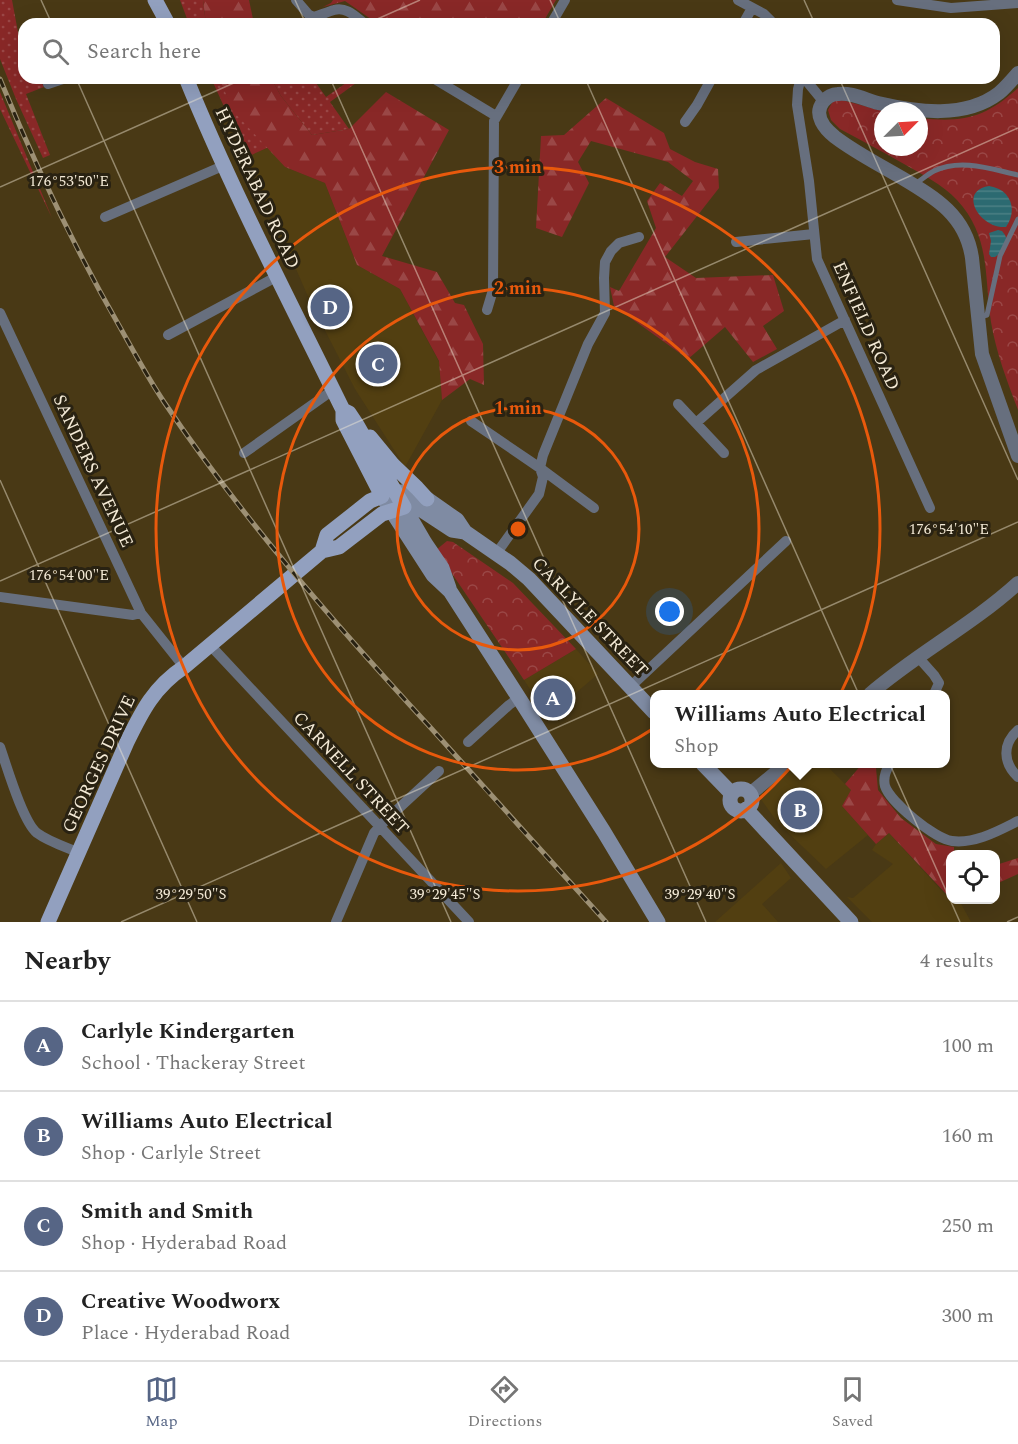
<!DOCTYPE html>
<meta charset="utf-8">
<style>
:root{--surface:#fff;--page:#f6f6f6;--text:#222;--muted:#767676;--line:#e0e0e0;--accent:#566585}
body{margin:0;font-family:Spectral,serif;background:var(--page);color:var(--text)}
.controls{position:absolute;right:18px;bottom:18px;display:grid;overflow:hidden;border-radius:12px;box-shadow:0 6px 24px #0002}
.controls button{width:54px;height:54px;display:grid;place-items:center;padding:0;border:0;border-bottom:2px solid var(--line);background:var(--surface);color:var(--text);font:30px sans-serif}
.compass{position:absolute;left:874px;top:102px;width:54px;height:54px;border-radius:50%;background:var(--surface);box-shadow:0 6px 24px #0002;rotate:66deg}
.you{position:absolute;left:670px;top:612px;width:21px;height:21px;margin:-15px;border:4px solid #fff;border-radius:50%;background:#1a73e8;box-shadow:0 0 0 9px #1a73e833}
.badge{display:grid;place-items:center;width:39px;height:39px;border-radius:50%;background:var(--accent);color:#fff;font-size:20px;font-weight:700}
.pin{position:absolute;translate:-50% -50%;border:3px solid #fff;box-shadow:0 2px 6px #0006}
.popup{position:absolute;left:650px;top:690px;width:300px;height:78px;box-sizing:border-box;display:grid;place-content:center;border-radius:12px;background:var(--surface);filter:drop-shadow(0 2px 4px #0005);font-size:20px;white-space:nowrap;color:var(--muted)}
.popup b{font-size:22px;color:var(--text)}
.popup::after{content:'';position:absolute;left:50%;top:100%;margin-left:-12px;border:12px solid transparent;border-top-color:var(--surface)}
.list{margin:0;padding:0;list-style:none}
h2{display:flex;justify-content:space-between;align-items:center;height:78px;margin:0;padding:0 24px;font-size:26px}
h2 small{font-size:20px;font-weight:400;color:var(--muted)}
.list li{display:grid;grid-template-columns:39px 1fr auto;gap:18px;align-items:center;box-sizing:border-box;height:90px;padding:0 24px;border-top:2px solid var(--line)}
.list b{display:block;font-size:22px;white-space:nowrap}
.list p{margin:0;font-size:20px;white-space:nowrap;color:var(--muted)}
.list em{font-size:20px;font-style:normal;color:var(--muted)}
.icon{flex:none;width:33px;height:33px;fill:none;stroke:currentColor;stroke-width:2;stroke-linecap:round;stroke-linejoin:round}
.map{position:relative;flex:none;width:1018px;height:922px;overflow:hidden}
.search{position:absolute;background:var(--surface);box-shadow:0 6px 24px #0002;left:18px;right:18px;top:18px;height:66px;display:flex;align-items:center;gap:15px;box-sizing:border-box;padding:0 21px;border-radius:18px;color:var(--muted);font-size:22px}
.sheet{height:438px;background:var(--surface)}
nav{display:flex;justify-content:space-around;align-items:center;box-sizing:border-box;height:84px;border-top:2px solid var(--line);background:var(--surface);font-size:16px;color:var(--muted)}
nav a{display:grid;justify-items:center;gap:3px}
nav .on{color:var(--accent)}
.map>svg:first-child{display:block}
.built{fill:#523f11}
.grass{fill:url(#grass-dots)}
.forest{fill:url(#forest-firs)}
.park{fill:url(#park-crowns)}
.water{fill:url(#water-rules)}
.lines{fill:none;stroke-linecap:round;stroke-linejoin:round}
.service{stroke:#676f7e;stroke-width:5}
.minor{stroke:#676f7e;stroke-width:10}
.tertiary{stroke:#676f7e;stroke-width:14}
.secondary{stroke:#7f8ba3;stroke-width:15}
.primary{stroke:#92a0bf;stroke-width:15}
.rail-casing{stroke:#9d9074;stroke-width:5}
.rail{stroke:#292212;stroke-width:3;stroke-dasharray:9;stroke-linecap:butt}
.ticks{fill:none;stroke:#f4ead6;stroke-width:1.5;stroke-opacity:0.45}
.ring{fill:none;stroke:#e8590c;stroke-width:3}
.labels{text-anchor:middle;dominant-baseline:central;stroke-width:6;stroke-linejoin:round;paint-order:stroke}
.street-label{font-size:18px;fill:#f4ead6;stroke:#292212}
.ticks-label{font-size:15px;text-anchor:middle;fill:#f4ead6;stroke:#292212;stroke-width:6;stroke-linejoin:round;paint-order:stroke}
.centre{fill:#e8590c;stroke:#292212;stroke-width:3}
.ring-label{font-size:18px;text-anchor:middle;font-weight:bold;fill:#e8590c;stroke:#292212;stroke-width:6;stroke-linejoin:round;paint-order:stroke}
</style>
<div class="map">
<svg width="1018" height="922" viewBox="0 0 1018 922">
<defs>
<pattern id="grass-dots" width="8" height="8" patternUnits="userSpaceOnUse" patternTransform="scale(1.5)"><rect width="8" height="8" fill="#892827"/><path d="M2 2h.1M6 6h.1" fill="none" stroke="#9a4746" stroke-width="1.8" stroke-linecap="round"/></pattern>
<pattern id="forest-firs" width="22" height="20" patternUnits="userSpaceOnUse" patternTransform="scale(1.5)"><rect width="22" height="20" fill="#892827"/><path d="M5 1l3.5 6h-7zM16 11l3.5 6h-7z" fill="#9a4746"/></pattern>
<pattern id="park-crowns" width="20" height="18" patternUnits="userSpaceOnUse" patternTransform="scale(1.5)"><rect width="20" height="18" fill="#892827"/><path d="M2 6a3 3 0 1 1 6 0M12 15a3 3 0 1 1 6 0" fill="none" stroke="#9a4746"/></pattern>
<pattern id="water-rules" width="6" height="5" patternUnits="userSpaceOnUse" patternTransform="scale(1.5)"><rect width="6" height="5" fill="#2c6a71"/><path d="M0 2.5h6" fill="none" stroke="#4b7f84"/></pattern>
</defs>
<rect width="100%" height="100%" fill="#493915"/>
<path class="built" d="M269,147l16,20 40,16 32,82 43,24 39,73 3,38 -37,67 -50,-78 -45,-88 -63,-144z
M576,649l22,25 -50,43 -24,-37z
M795,764h30l26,26 -9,16 26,29 -42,34 -48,-46 -18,-25v-5z
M889,833l61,67 5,3 4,-3 12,22h-99l-25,-25 6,1 40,-34 -21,-14 4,-6z
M781,863l10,15 -29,26 16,18h-63z"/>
<path class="grass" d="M0,0h12l8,43 4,14v21h7v1l8,-1 5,9 -18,7 24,61 -7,3 -27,-59 -16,-40z
M180,0h23l3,24h-17z
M211,78h8l16,34 34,35 -22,10z
M271,78h38l7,5 10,14 27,-19h10l-33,24 19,27 -37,6 -31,-39z
M0,92l52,126 -52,-109z"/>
<path class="forest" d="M203,0h46l5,24h-48z
M333,0h223l-14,24h-164l-33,-23 -22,6 8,-4z
M219,78h52l10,18 31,39 37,-6 37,-37 63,38 -67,126 55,16 18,31 9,2 19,39 1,41 -14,-6 -28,21 -3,-39 -39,-72 -43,-24 -32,-82 -40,-16 -51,-55z
M606,98l58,35 6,16 25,13 23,7 1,19 -54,69 31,21 77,-3 11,36 -21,15 14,23 -24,13 -28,-35 -37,32 -74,-53 -4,-19 9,4 37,-63 -9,-27 13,-18 22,13 11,-15 -25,-19 -77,-21 -13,21 11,21 -27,54 -26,-9 5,-92 23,-1z
M862,764h17l-3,4 2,22 23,28 35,26 18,3v7h-4v44l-61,-65 -13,11 -34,-38 9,-16 -6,-6z
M1018,858v16l-22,10v-19z"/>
<path class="park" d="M1018,88v322c-11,-29 -22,-58 -27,-88 -7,-46 0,-85 -34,-122 -15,-16 -34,-25 -53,-36 -21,-12 -43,-24 -64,-35l-9,-9 -3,-10 5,-9 9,-1 41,11v36h36v-29c44,5 66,0 99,-30z
M447,541l6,1 60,41 63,66 -52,31 -88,-130z"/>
<path class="water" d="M989,186c22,3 29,24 17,41 -26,2 -49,-36 -17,-41z
M998,230l4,1 3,4 2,5 -8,14 -4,3h-4l-2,-3 2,-13 -2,-8z"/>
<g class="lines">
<path class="service" d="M915,184c6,-4 13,-10 19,-13 27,-13 57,-2 84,4
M980,317l7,-2 13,-59 18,-37"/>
<path class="minor" d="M296,0l13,15 5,2c7,-2 13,-5 20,-7 12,-4 22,7 31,14
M738,0l26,14 10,10
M897,0l54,8 67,-5
M551,24l14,-24
M743,24l9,-16
M433,78l63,38
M801,78l-3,11 -1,16 12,76 8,78 113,249
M804,78l19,23
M48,84l18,-6
M685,122l12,-17 15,-27
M105,217l120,-52
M736,242l78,-8
M487,310l6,-20 1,-169 25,-43
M0,313l141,300 43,54
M168,335l108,-58
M678,404l46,49
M471,421l69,47 3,9 -4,17 -43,60
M696,423l60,-53 89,-50
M244,453l89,-63
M594,508l-54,-40 3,-13 45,-111 17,-31 -1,-35 1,-16 6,-11 8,-8 20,-6
M0,597l133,18 8,-2
M210,645l259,277
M918,657l16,18 5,8 -5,11
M630,687l156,-146
M1018,730c-16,14 -15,33 0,47
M468,742l41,-37 10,-7
M0,747c7,20 23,75 37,86 12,9 29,14 43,20
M890,764c-4,6 -7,14 -5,22 5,16 50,53 67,55 23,3 46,-10 66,-20
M336,922l38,-89 12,-13 53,-49"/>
<path class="tertiary" d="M1018,73c-6,7 -12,14 -19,20 -34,26 -82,19 -121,10 -12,-3 -27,-11 -40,-9 -7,0 -11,3 -15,8 -10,13 2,27 12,35 21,16 45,28 67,41 34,20 64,38 70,80l10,96 36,102
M870,694c46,-40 102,-69 148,-111
M750,794l36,-30"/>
<path class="secondary" d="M449,588l-7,-20 -17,-25 -21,-36 7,-1 6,1 35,23 13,2
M654,712l-125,-133 -19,-16 -45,-31 -8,-12 -30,-21 -13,-5 -11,-2h-7l-14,4 51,79 17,16 69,107 85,134 54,90
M703,764l29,30
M730 800a11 11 0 1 1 22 0a11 11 0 1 1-22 0Z
M746,809l105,113"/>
<path class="primary" d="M155,0l13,24
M186,78c46,113 103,222 157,332v10l39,76 -12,5 -43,34 -5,16
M370,437l23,28 24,23 10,11
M48,922l79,-180c15,-31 27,-55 57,-75l138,-116 17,-4 43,-33 22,-7 -47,-82 -8,-12 -6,-3"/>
<g class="rail-casing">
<path id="rail" d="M0,79c35,86 75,170 121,250 14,25 27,49 43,73 78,116 171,222 266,325 58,65 117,130 176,195"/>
</g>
<use href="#rail" class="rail"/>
</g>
<path class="ticks" d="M41,0l11,24M295,0l11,24M550,0l11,24M804,0l11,24M366,24l54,-24M76,78l375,844M330,78l376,844M585,78l375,844M839,78l179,402M0,187l245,-109M0,480l197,442M0,581l1018,-453M121,922l897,-400M1007,922l11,-5"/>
<g class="ring">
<circle cx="518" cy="529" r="121"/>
<circle cx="518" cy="529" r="241"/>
<circle cx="518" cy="529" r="362"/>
</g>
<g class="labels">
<g class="street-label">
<text transform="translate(257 188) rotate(65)">HYDERABAD ROAD</text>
<text transform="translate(866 326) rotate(66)">ENFIELD ROAD</text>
<text transform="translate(93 471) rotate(65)">SANDERS AVENUE</text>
<text transform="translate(590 617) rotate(46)">CARLYLE STREET</text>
<text transform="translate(99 764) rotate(-65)">GEORGES DRIVE</text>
<text transform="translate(351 773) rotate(47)">CARNELL STREET</text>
</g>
</g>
<g class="ticks-label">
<text x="69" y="186">176°53'50"E</text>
<text x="949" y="534">176°54'10"E</text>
<text x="69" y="580">176°54'00"E</text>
<text x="191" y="899">39°29'50"S</text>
<text x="445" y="899">39°29'45"S</text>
<text x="700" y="899">39°29'40"S</text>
</g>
<circle cx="518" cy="529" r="9" class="centre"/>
<g class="ring-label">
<text x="518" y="173">3 min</text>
<text x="518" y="294">2 min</text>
<text x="518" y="414">1 min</text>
</g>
</svg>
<div class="controls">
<button><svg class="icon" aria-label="locate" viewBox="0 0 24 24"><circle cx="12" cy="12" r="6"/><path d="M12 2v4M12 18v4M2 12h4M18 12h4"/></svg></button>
</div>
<svg class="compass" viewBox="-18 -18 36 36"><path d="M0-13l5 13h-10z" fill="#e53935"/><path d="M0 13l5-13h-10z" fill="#767676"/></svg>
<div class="you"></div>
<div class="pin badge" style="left:553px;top:698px">A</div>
<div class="pin badge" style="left:800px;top:810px">B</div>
<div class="popup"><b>Williams Auto Electrical</b>Shop</div>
<div class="pin badge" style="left:378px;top:364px">C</div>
<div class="pin badge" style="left:330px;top:307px">D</div>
<div class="search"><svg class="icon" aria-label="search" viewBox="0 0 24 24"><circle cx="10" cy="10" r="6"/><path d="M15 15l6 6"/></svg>Search here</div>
</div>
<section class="sheet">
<h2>Nearby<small>4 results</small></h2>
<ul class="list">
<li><span class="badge">A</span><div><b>Carlyle Kindergarten</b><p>School · Thackeray Street</p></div><em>100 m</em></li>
<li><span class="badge">B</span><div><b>Williams Auto Electrical</b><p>Shop · Carlyle Street</p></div><em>160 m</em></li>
<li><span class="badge">C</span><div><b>Smith and Smith</b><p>Shop · Hyderabad Road</p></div><em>250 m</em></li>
<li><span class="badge">D</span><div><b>Creative Woodworx</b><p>Place · Hyderabad Road</p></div><em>300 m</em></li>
</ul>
</section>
<nav>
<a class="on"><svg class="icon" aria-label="map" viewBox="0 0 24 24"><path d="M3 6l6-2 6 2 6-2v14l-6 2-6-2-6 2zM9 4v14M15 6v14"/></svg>Map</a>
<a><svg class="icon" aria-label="directions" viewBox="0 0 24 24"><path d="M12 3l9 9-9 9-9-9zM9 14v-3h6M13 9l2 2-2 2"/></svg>Directions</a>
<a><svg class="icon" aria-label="saved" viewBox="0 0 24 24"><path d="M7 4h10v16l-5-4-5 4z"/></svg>Saved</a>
</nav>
